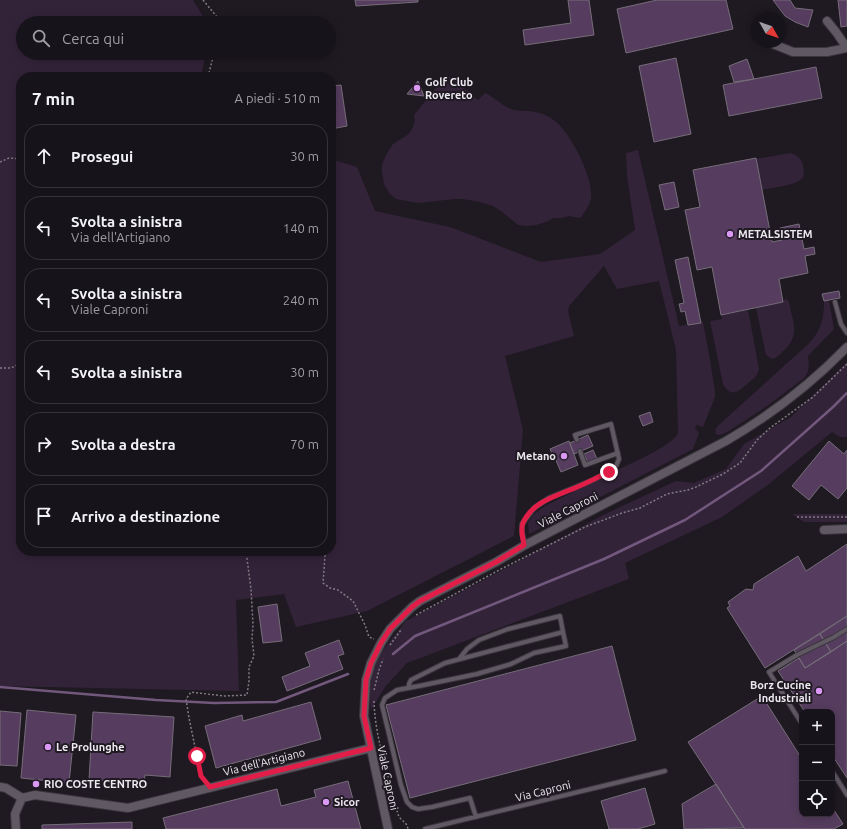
<!DOCTYPE html>
<html lang="it">
<meta charset="utf-8">
<style>
:root{--surface:#17131a;--page:#201c23;--text:#f1f3f6;--muted:#9e9ea2;--line:#363239}
body{margin:0;font-family:Ubuntu,sans-serif;background:var(--page);color:var(--text)}
.controls{position:absolute;right:12px;bottom:12px;display:grid;overflow:hidden;border-radius:8px;box-shadow:0 2px 10px #0003}
.controls button{width:36px;height:36px;display:grid;place-items:center;padding:0;border:0;border-bottom:1px solid var(--line);background:var(--surface);color:var(--text);font:20px sans-serif}
.compass{position:absolute;left:751px;top:12px;width:36px;height:36px;border-radius:50%;background:var(--surface);box-shadow:0 2px 10px #0003;rotate:130deg}
.stop{position:absolute;width:12px;height:12px;margin:-9px;border:3px solid #e11d48;border-radius:50%;background:#fff}
.stop.end{background:#e11d48;border-color:#fff;box-shadow:0 1px 4px #0008}
.list{margin:0;padding:0;list-style:none}
h2{display:flex;justify-content:space-between;align-items:center;height:52px;margin:0;padding:0 16px;font-size:17px}
h2 small{font-size:13px;font-weight:400;color:var(--muted)}
.list li{display:grid;grid-template-columns:26px 1fr auto;gap:12px;align-items:center;box-sizing:border-box;height:64px;margin:0 8px 8px;padding:0 8px;border:1px solid var(--line);border-radius:16px}
.list b{display:block;font-size:15px;white-space:nowrap}
.list p{margin:0;font-size:13px;white-space:nowrap;color:var(--muted)}
.list em{font-size:13px;font-style:normal;color:var(--muted)}
.icon{flex:none;width:22px;height:22px;fill:none;stroke:currentColor;stroke-width:2;stroke-linecap:round;stroke-linejoin:round}
.map{position:relative;flex:none;width:847px;height:829px;overflow:hidden}
.search{position:absolute;background:var(--surface);box-shadow:0 2px 10px #0003;left:16px;top:16px;width:320px;height:44px;display:flex;align-items:center;gap:10px;box-sizing:border-box;padding:0 14px;border-radius:22px;color:var(--muted);font-size:15px}
.panel{position:absolute;background:var(--surface);box-shadow:0 2px 10px #0003;left:16px;top:72px;width:320px;height:484px;border-radius:16px}
.map>svg:first-child{display:block}
.green{fill:#332339}
.lines{fill:none;stroke-linecap:round;stroke-linejoin:round}
.stream{stroke:#72587d;stroke-width:2.5}
.building{fill:#563d5f;stroke:#756d78}
.lane-casing{stroke:#3b363d;stroke-width:6}
.street-casing{stroke:#3b363d;stroke-width:10}
.path{stroke:#817b83;stroke-width:1.5;stroke-dasharray:2 2;stroke-linecap:butt}
.lane{stroke:#605863;stroke-width:4}
.street{stroke:#605863;stroke-width:8}
.route{stroke:#e11d48;stroke-width:5}
.poi-dot{fill:#db99f5;stroke:#1f1922;stroke-width:1.5}
.labels{text-anchor:middle;dominant-baseline:central;stroke-width:4;stroke-linejoin:round;paint-order:stroke}
.poi-label{font-size:11px;font-weight:bold;fill:#ede8ef;stroke:#1f1922;text-anchor:start}
.street-label{font-size:11px;fill:#ede8ef;stroke:#1f1922}
</style>
<div class="map">
<svg width="847" height="829" viewBox="0 0 847 829">
<rect width="100%" height="100%" fill="#1f1922"/>
<path class="green" d="M0,0h193l14,23h-184v30h183l-5,24h-180v474h310v-392l26,8 18,44 75,16 91,35 59,-8 35,-24 -8,-54 -1,-23 12,-3 41,176 24,-4 7,38 5,31v6l-12,30 -7,-2 -1,3 4,5 -6,16 -164,85 -1,-11 5,-8 12,-9c23,-11 45,-23 68,-34 14,-7 60,-26 65,-39l-2,-83 -17,-69 -42,8 -13,-23 -35,40 -1,6 6,24 -69,20 18,74 -9,106 -147,75 -71,16 -12,-33 -48,6 3,91 -239,-5z
M451,77l27,23 7,-7c9,4 16,12 26,16 8,3 16,1 24,3 7,1 15,5 20,9 15,11 42,62 35,81 -2,6 -6,11 -10,16l-11,-2 -7,2h-8l-8,4 -10,3 -9,1 -9,-1 -17,-14 -8,-5 -13,-4 -17,-3h-8l-37,4 -22,-4 -7,-6 -5,-9 -2,-12v-7l3,-8 4,-7 4,-6 16,-10 4,-7 2,-6 -1,-6 29,-36z
M790,153c7,2 11,5 13,12 0,4 2,9 0,12 -4,8 -32,11 -41,13l-6,-31z
M786,299l2,1 1,2c4,21 12,34 -7,50 -3,4 -6,6 -10,7l-6,-4 -10,-47 27,-6v-2z
M829,300l5,29 -26,27c1,9 2,15 -4,22l-37,28 -38,25 -6,3 -5,1 -2,-1 -1,-1 1,-2 -1,-1 3,-4c22,-21 46,-41 68,-62 11,-10 25,-20 32,-33 5,-9 6,-20 6,-30z
M748,310l11,59c-1,7 -7,11 -12,15 -9,8 -17,14 -24,0l-13,-63 12,-2 -1,-4z
M847,362v75h-7l-8,-5 -63,52 -47,33 -97,46 4,16 -222,84 -22,24 -14,23 -2,-25 10,-30 27,-34 78,-41 119,-65 73,-34 18,2 32,-14 18,-25 47,-27z
M792,514h55v8h-43z"/>
<g class="lines">
<path class="stream" d="M393,654l22,-18 189,-77 81,-39 76,-49 72,-64 14,-14
M0,687l156,13 58,3 62,-1 72,-28"/>
</g>
<path class="building" d="M355,0h63v2l-62,4z
M568,0h21l5,35 -69,10 -2,-15 48,-7z
M657,0h69l7,29 -107,24 -9,-44z
M773,0h17l5,8 18,2 -5,17 -13,-5 -10,-6z
M838,0h9v26l-6,1z
M676,58l15,76 -37,8 -15,-76z
M747,59l7,20 -20,3 -5,-16z
M816,67l6,31 -93,18 -6,-31z
M418,81l6,15 -17,-2z
M341,85l6,41 -16,3v-43z
M756,158l16,84 10,-2 -2,-12 19,-4 5,25 10,-2 1,7 -10,2 3,17 -29,6 4,23 -62,13 -9,-48 -15,3 -12,-60 15,-3 -7,-37z
M674,182l5,25 -14,3 -6,-25z
M688,257l13,66 -13,2 -3,-14 -4,1 -2,-8 5,-1 -9,-43z
M839,291l1,7 -16,3 -2,-7z
M650,412l3,10 -10,4 -4,-10z
M588,435l5,11 -19,8 -4,-11z
M569,441l9,24 -17,7 -6,-14h-1l-4,-9z
M829,441l15,13 3,-4v38l-9,11 -17,-14 -12,15 -17,-14z
M593,450l4,9 -9,4 -4,-9z
M847,544v72l-82,52 -38,-60 3,-2 -2,-4 18,-13 7,1 1,-6 44,-28 8,15z
M277,604l5,37 -19,2 -5,-36z
M847,616v25l-16,11 -11,-18z
M820,634l11,18 -26,16 -11,-18z
M339,640l5,14 -6,2 5,13 -56,22 -5,-14 28,-11 -5,-13z
M847,641v137l-15,-23v-43h-27l-27,-41 21,-13 6,10z
M612,646l24,94 -226,58 -24,-93z
M762,696l40,63v55h30v-7l11,17 -9,5h-89l-57,-87z
M311,702l10,37 -105,29 -11,-42 37,-11 1,6z
M27,710l49,5 -7,68 -48,-5z
M0,711l21,2 -4,53 -17,-1z
M93,712l81,5 -4,60 -25,-2 -1,8 -55,-3z
M348,781l13,48h-195l-3,-11 114,-29 4,17 35,-9 -2,-7z
M716,784l28,44 -60,1 -2,-25z
M645,788l10,36 -17,5h-29l-8,-28z
M132,822v7h-90v-4z"/>
<g class="lines">
<g class="lane-casing">
<path id="lane" d="M835,302l6,22 6,9
M580,451l5,14 33,-12
M525,545l-3,-12v-9l12,-16 15,-10 44,-18 16,-9 7,-5 3,-7 -8,-35 -36,11 2,5
M459,659l8,-10 12,-9 29,-11 52,-13 3,16
M409,688v-4l2,-4 34,-17 118,-31 3,14 -32,7 -23,11 -34,10 -58,12 -22,4 -12,8 -3,7 7,29 12,51 6,17 5,5 6,2 14,-2 38,-9 6,19
M802,724l-33,-52 28,-17 37,-18 13,-8
M832,771l15,24
M425,829l240,-58"/>
</g>
<g class="street-casing">
<path id="street" d="M827,21l9,11 11,16
M768,42l25,10h34l20,-4
M824,530l23,-1
M0,787l6,1 16,10
M16,829l-1,-15 7,-16 13,-3 93,13 243,-60
M388,829l-24,-113 2,-36 5,-17 10,-20 9,-14 22,-22 8,-6 76,-39 29,-17 201,-104c45,-26 85,-57 121,-94"/>
</g>
<path class="path" d="M203,0l14,17 1,6
M208,77l6,-24
M0,162l9,-4 12,1
M0,368h11l10,-5
M797,517h50
M324,551l1,4 -2,28 7,5 8,2 15,11 12,24 4,12 5,2
M416,615l87,-47 82,-41 37,-14 18,-5 27,-14 21,-4 8,-3 27,-13 17,-11 17,-23 13,-12 29,-21 14,-10 34,-33
M390,645l11,-15
M374,690l5,-20 4,-11
M374,701c1,38 15,74 23,110l2,6 8,8 1,4
M206,782l-5,-6 -12,-58 -3,-19 5,-7 32,4 24,-1 2,-14v-14l5,-11 -2,-17 1,-14 -2,-36 -5,-38"/>
<use href="#lane" class="lane"/>
<use href="#street" class="street"/>
</g>
<g class="lines">
<path class="route" d="M197,756l4,20 9,11 161,-39 -7,-32 2,-36 5,-17 10,-20 9,-14 22,-22 8,-6 76,-39 28,-17c-1,-7 -4,-15 -1,-22 9,-21 33,-27 52,-35 12,-5 23,-11 34,-16"/>
</g>
<g class="poi-dot">
<circle cx="417" cy="88" r="4"/>
<circle cx="730" cy="234" r="4"/>
<circle cx="564" cy="456" r="4"/>
<circle cx="819" cy="691" r="4"/>
<circle cx="48" cy="747" r="4"/>
<circle cx="36" cy="784" r="4"/>
<circle cx="326" cy="802" r="4"/>
</g>
<g class="labels">
<g class="poi-label">
<text x="425" y="82">Golf Club<tspan x="425" dy="13">Rovereto</tspan></text>
<text x="738" y="234">METALSISTEM</text>
<text x="556" y="456" text-anchor="end">Metano</text>
<text x="811" y="685" text-anchor="end">Borz Cucine<tspan x="811" dy="13">Industriali</tspan></text>
<text x="56" y="747">Le Prolunghe</text>
<text x="44" y="784">RIO COSTE CENTRO</text>
<text x="334" y="802">Sicor</text>
</g>
<g class="street-label">
<text transform="translate(568 510) rotate(-27)">Viale Caproni</text>
<text transform="translate(264 762) rotate(-14)">Via dell'Artigiano</text>
<text transform="translate(388 778) rotate(78)">Viale Caproni</text>
<text transform="translate(543 791) rotate(-14)">Via Caproni</text>
</g>
</g>
</svg>
<div class="controls">
<button>+</button>
<button>−</button>
<button><svg class="icon" aria-label="locate" viewBox="0 0 24 24"><circle cx="12" cy="12" r="6"/><path d="M12 2v4M12 18v4M2 12h4M18 12h4"/></svg></button>
</div>
<svg class="compass" viewBox="-18 -18 36 36"><path d="M0-13l5 13h-10z" fill="#e53935"/><path d="M0 13l5-13h-10z" fill="#9e9ea2"/></svg>
<div class="stop" style="left:197px;top:756px"></div>
<div class="stop end" style="left:609px;top:472px"></div>
<div class="search"><svg class="icon" aria-label="search" viewBox="0 0 24 24"><circle cx="10" cy="10" r="6"/><path d="M15 15l6 6"/></svg>Cerca qui</div>
<section class="panel">
<h2>7 min<small>A piedi · 510 m</small></h2>
<ul class="list">
<li><svg class="icon" aria-label="ahead" viewBox="0 0 24 24"><path d="M12 20V5M6 11l6-6 6 6"/></svg><div><b>Prosegui</b></div><em>30 m</em></li>
<li><svg class="icon" aria-label="left" viewBox="0 0 24 24"><path d="M17 20v-9H6M10 6l-5 5 5 5"/></svg><div><b>Svolta a sinistra</b><p>Via dell'Artigiano</p></div><em>140 m</em></li>
<li><svg class="icon" aria-label="left" viewBox="0 0 24 24"><path d="M17 20v-9H6M10 6l-5 5 5 5"/></svg><div><b>Svolta a sinistra</b><p>Viale Caproni</p></div><em>240 m</em></li>
<li><svg class="icon" aria-label="left" viewBox="0 0 24 24"><path d="M17 20v-9H6M10 6l-5 5 5 5"/></svg><div><b>Svolta a sinistra</b></div><em>30 m</em></li>
<li><svg class="icon" aria-label="right" viewBox="0 0 24 24"><path d="M7 20v-9h11M14 6l5 5-5 5"/></svg><div><b>Svolta a destra</b></div><em>70 m</em></li>
<li><svg class="icon" aria-label="arrive" viewBox="0 0 24 24"><path d="M6 21V4h12l-3 4 3 4H6"/></svg><div><b>Arrivo a destinazione</b></div></li>
</ul>
</section>
</div>
